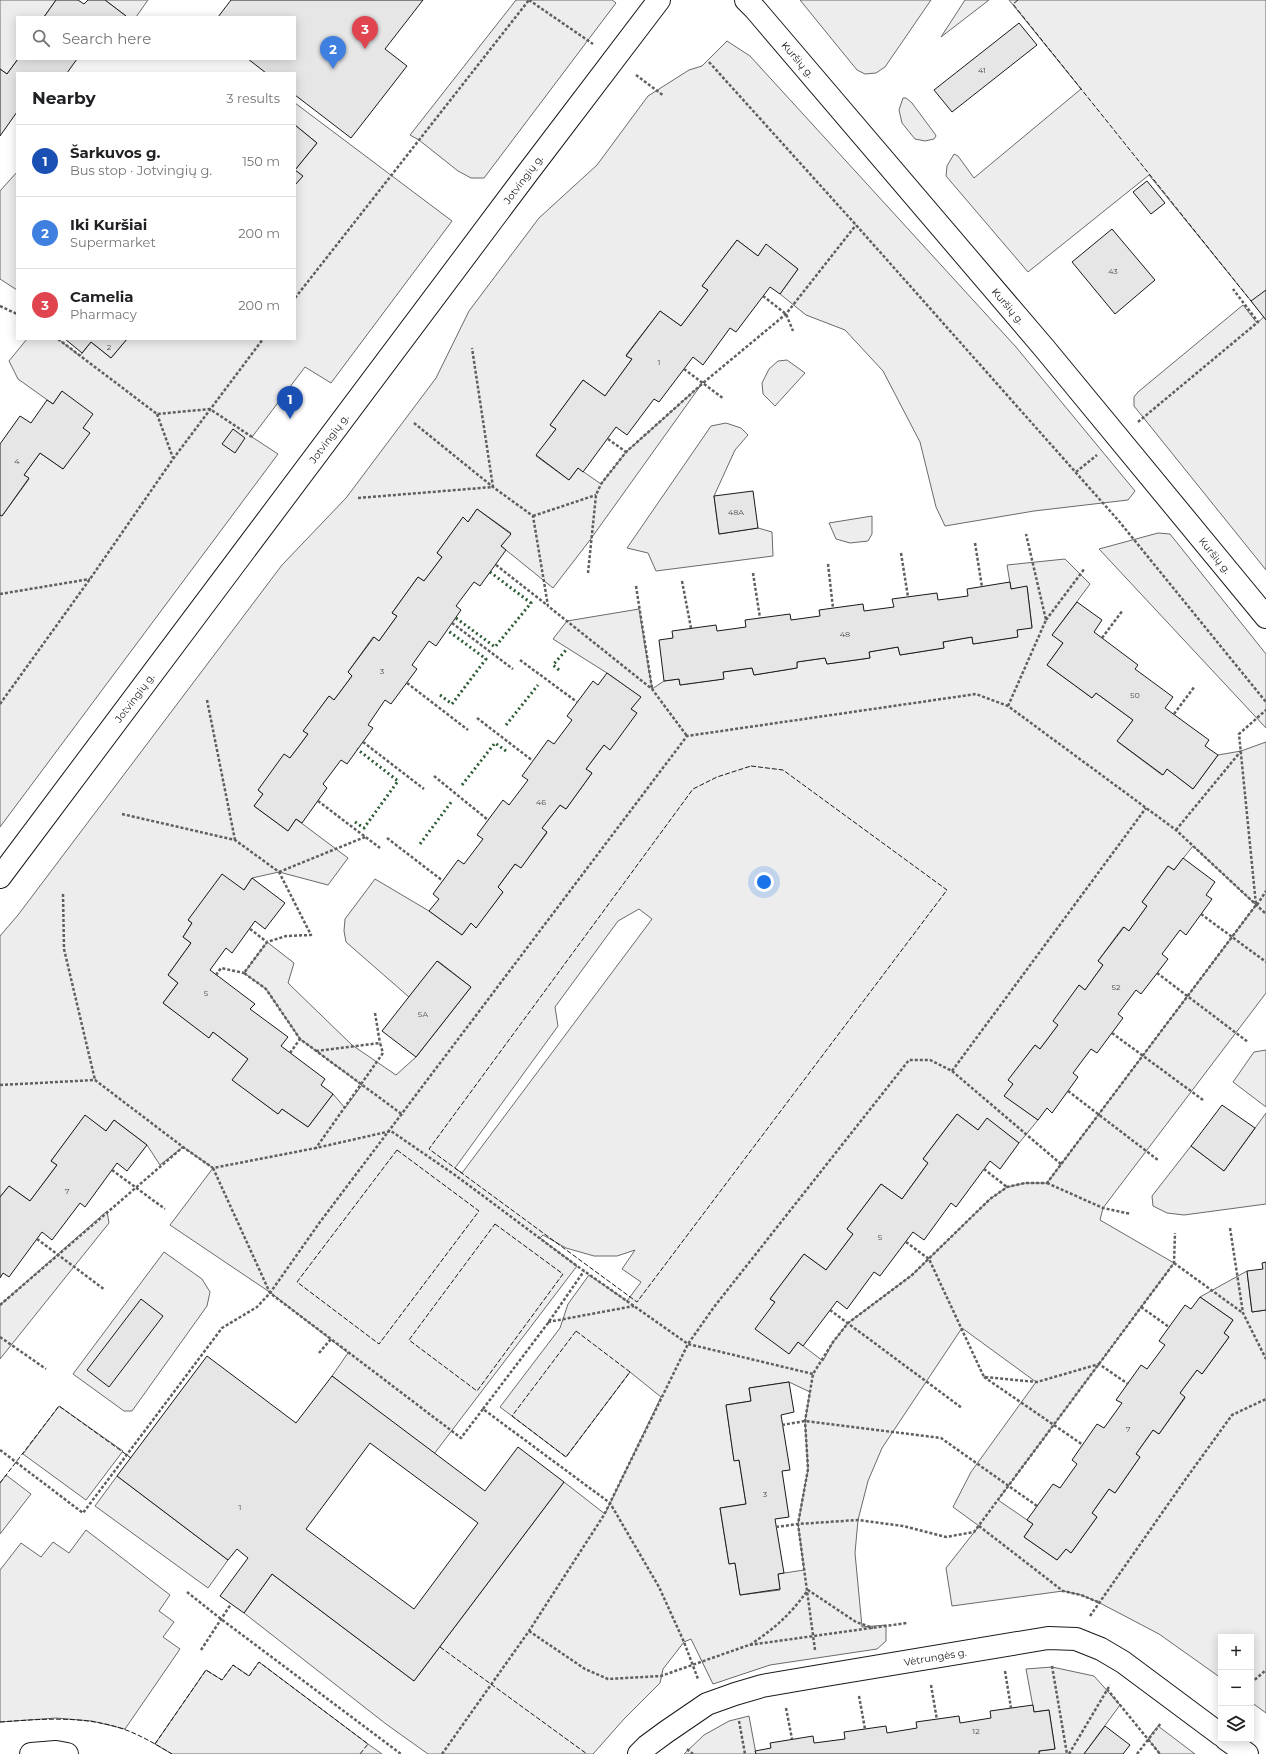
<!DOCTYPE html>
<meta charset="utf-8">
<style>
:root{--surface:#fff;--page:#f6f6f6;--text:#202124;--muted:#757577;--line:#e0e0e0;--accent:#0f766e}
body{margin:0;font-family:Montserrat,sans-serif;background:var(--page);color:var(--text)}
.controls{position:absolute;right:12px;bottom:12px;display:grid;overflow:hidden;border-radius:0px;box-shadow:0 2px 10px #0003}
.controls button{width:36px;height:36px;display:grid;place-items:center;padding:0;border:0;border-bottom:1px solid var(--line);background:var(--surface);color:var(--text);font:20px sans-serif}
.you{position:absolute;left:764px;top:882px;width:14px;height:14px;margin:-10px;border:3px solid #fff;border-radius:50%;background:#1a73e8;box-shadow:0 0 0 6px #1a73e833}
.badge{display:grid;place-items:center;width:26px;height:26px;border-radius:50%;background:var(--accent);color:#fff;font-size:13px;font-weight:700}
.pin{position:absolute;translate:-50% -33px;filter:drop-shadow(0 1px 2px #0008)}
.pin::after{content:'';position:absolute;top:21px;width:14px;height:12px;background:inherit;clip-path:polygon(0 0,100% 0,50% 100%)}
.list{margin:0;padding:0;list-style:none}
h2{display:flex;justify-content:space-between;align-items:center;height:52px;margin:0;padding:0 16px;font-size:17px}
h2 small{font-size:13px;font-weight:400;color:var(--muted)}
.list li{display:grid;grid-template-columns:26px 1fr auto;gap:12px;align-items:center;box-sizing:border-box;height:72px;padding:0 16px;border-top:1px solid var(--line)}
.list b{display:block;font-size:15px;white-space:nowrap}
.list p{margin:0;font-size:13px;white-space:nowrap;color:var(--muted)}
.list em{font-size:13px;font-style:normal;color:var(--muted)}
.icon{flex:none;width:22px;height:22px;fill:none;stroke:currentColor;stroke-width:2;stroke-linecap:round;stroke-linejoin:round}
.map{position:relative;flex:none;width:1266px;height:1754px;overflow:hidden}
.search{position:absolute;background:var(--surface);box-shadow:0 2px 10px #0003;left:16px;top:16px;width:280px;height:44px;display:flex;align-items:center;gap:10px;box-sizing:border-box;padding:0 14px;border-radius:0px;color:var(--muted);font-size:15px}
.panel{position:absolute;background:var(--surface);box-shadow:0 2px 10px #0003;left:16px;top:72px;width:280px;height:268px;border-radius:0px}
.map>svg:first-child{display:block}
.built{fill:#ededed;stroke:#6a6a6a;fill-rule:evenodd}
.building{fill:#e6e6e6;stroke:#1a1a1a;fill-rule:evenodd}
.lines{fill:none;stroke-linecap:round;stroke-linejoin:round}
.minor-casing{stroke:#1a1a1a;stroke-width:24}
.major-casing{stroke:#1a1a1a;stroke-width:24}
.path{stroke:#5f5f5f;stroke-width:2.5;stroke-dasharray:3 2;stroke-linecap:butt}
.minor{stroke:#fff;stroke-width:22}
.major{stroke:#fff;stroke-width:22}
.hedge{stroke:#2b5a34;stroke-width:3;stroke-dasharray:2 3;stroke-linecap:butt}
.fence{stroke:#1a1a1a;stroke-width:1;stroke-dasharray:5 2;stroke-linecap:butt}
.labels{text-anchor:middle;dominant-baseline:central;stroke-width:3;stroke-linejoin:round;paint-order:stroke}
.number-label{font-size:8px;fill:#4d4d4d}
.street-label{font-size:10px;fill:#1a1a1a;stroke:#fff}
</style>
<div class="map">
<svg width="1266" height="1754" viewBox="0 0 1266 1754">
<rect width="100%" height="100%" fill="#fff"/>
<path class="built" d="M0,0h56l-12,17h-27v42h1l-11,15 -7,-5z
M105,0h43l-12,17h-11l1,-1z
M516,0h96l4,3 -132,175h-13l-13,-7 -39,-31 -9,-5z
M800,0h131l-46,67 -9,6 -11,1 -8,-4z
M965,0h24l-48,37z
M1009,0h257v570l-132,-164v-9l4,-5 105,-87 14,18 7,-6 -115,-142 -121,97 -82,-96 1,-10 7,-12 4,2 16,22 107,-89z
M727,41l23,15 266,291 119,144 -7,9 -94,11 -89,15 -9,-19 -16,-65 -37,-71 -38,-41 -39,-15 -26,-21 18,-25 -32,-24 -8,11 -21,-16 -35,46 6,4 -27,36 -21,-15 -34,44 6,4 -27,37 -22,-16 -33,45 6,4 -20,27 33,24 9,-12 23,16 25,-32 75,-67 -111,155 -37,48 -52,-42 10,-13 -34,-24 -9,13 -5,-4 -26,35 5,4 -18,24 -6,-4 -26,36 5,3 -18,25 -6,-4 -25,35 4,4 -18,24 -5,-4 -25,35 4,3 -18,24 -32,32 5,4 -9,12 34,25 8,-12 52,39 -20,27 -49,-13 -27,6 -8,12 -56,30 4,3 -9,14 8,6 -23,32 10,8 -15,20 46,34 4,-5 35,27 -15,21 45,34 4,-5 26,18 25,-33 12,14 17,-23 -62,-46 -34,-50 -22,-16 23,-31 27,21 -6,20 64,62 44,30 20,-18 55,-70 -33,-26 -29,36 -63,-55 -2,-11 1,-12 30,-40 54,32 33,24 9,-12 5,4 27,-35 -5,-5 17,-23 6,3 26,-34 -5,-5 18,-23 6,4 26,-36 -6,-4 18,-24 32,-32 -5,-4 9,-12 -33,-24 -54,-34 14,-18 72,-12 13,80 12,-8 15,-2 1,6 43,-6v-7l29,-4 2,7 43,-7v-6l28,-4 2,6 43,-6 -1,-6 29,-5 2,8 44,-7 -1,-6 29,-5 1,7 44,-7v-7l15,-3 -5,-40 -16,2 -4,-24 58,-6 25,25 -37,50 10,9 -16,22 45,33 4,-5 37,27 -15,22 44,33 5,-6 26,20 25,-34 23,-4 25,-9v251l-163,215 -3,12 74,43 -176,237 35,24 -9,13 33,23 9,-11 5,4 26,-36 -5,-4 17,-24 6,4 25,-36 -4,-3 17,-24 6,4 26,-36 -5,-5 17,-23 5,4 27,-37 -5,-4 9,-13 -33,-23 47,-26 5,41 14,-2v403l-15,-11v-65h-30v41l-62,-44 -61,-32 -17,-7 -18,-4 -111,15 -6,-38 33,-42 -26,-19 18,-35 65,-90 -74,-54 -80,120 -14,33 -10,39 -3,33 7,74 24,-2v16l-9,8 -107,16 -57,19 -22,-45 -7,3 -21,27 -3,14 -36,36 -31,35h-165l-42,-30 -142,-111 28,-39 142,107 150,-199 41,32 56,-117 -31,-25 -64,85 -66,-50 60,-79 8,-24 21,-29 38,26 14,-19 -19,-13 13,-19 -18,6h-23l-28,-8 -23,-13 -3,3 37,28 -143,188 -102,-78 16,-23 -77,-60 -101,-68 43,-57 -30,-21 -23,18 -13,-20 -33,-25 -8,11 -21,-15 -34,45 6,4 -27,36 -21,-15 -9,11v-261l18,-21 264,-350 64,-67 90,-120 33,-67 70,-93 58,-53 51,-69 41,-26 13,-4zM1193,846l63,59 -209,278h-22l-18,4 -17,12 -78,76 -64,48 -15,19 -10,19 -25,-19 -9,12 -14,-52 -5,-3 34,-45 22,16 27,-36 -6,-5 34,-45 21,15 26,-36 -5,-4 34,-45 21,16 9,-11 32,24 19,-23 -33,-24 8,-12 -4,-4 26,-35 5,4 18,-24 21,-40 6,5 18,-25 -5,-4 25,-34 6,4 18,-25 -5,-4 26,-36 6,4zM639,909l13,10 -190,254 -7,-5 103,-142 -3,-19 63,-86zM789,1382l21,10 -5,29 3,48 -10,55 6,46 -26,4 2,16 -40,5 -5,-32 -6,1 -9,-56 26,-4 -7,-44h-5l-8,-55 25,-4 -2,-13z
M903,98h3l6,5 23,31 1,2 -2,3 -9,2 -10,-2 -13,-16 -3,-13z
M295,103l157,118 -121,162 -26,-16 -53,70 26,17 -278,373v-312l2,1 27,-37 -5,-4 16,-22 23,16 26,-36 -6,-5 -21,-37 -9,13 -35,-25 -9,-18 18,-22h31l22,17 11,-14 20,16 16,-19h168v-154l7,-9 -7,-6 22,-27 -22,-18z
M17,172v118l-17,-11v-88z
M787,360l18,13 -30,33 -12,-12 -1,-11 7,-14 9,-8z
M726,423l15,5 7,7 -13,15 -21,46 5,38 39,-6 14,4 1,24 -117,15 -8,-18 -21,-5 84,-122z
M872,516v18l-4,7 -18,2 -14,-4 -7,-16z
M1158,533l12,1 96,120v74l-167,-179z
M1266,1050v57l-33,-25 21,-30z
M1266,1113v91l-82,11 -17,-2 -14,-7 -1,-10 39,-50 33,25z
M107,1211l2,12 -109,136v-54z
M164,1252l38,27 8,13 -3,14 -75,105h-8l-51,-37z
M59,1406l64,45 -37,49 -63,-46z
M6,1475l25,19 -31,40v-51z
M117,1476l111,84 -20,28 -113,-82z
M86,1530l84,65 -11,16 15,11 -11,15 17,12 -55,80 -33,-8 -36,-3 -56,4v-152l21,-27 20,14 12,-15 16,11z
M259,1662l109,82 14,10h-210l-17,-10 51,-74 16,10 11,-15 16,11z
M1052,1667l42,9 26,29 -36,49h-45v-3l16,-2 -6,-39 -15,2 -8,-43z
M749,1716l7,38h-72l20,-19 25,-14z
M1158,1726l37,28h-35l-12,-15z"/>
<path class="building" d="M56,0h22l6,4 4,-4h17l21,16 -1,1h-81z
M231,0h192l-38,49 22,17 -56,72 -56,-43v-22h-29l-18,-14h47v-42h-77z
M1019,23l18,22 -85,67 -18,-22z
M18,59h59l-10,14h-50v39l-17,24v-67l7,5z
M295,125l22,18 -22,27 8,6 -8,9z
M1147,181l18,22 -14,11 -18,-22z
M1112,229l43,51 -40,34 -43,-52z
M737,240l21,16 8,-12 32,25 -18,25 -10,-7 -34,45 -6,-4 -27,37 -10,-8 -34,45 -5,-3 -27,36 -11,-8 -33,45 -5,-4 -9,12 -33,-25 20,-26 -6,-4 33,-45 22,16 27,-37 -6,-3 34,-45 21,15 27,-36 -6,-4z
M1266,290v30l-15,-19z
M65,339h62l-16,19 -20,-16 -9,11z
M62,391l31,23 -10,14 7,5 -27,36 -23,-16 -16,22 5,3 -27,38 -2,-1v-71l20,-28 11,7 16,-23 6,4z
M233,429l12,9 -10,15 -13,-9z
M753,491l5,37 -39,6 -5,-38z
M477,509l34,25 -10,12 5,4 -26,36 -6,-4 -18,24 5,4 -25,36 -7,-5 -17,24 5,4 -26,35 -6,-4 -17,25 5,3 -26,36 -6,-4 -18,24 4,4 -25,35 -6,-4 -8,12 -34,-25 9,-12 -5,-4 26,-36 6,4 18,-24 -5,-3 26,-35 5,4 18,-24 -4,-4 26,-35 5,4 18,-25 -5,-3 26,-36 6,4 18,-24 -5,-4 26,-36 5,5z
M1010,582l1,7 16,-3 5,42 -15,2 1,7 -45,7 -1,-7 -29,5 1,6 -44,7 -2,-8 -29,5 1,6 -43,6 -2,-6 -28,4v6l-43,7 -2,-7 -29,4 1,7 -44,6 -1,-6 -15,2 -5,-41 14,-2 -1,-7 44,-6 1,6 29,-4 -1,-7 45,-6 1,6 29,-4 -1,-6 44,-6 1,7 30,-4 -2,-8 45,-6 1,7 30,-4 -1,-7z
M1077,602l25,18 -8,12 44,33 -3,4 38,28 -8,11 44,32 -4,6 13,9 -25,34 -26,-20 -4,6 -46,-34 16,-21 -37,-27 -4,5 -45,-33 16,-22 -11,-8z
M607,673l34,24 -10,12 6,4 -27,37 -6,-5 -18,24 6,4 -26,36 -6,-4 -18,23 5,4 -26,36 -6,-4 -17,23 5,5 -27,36 -5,-5 -9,12 -33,-24 10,-12 -6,-5 25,-34 6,4 19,-25 -6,-4 26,-35 6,5 19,-25 -6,-4 26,-36 6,4 18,-24 -5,-4 26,-35 5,4z
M1183,858l32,24 -9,13 6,4 -26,36 -6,-5 -18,24 6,5 -27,35 -5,-4 -18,24 5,4 -26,35 -6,-4 -18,24 5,4 -26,36 -5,-5 -9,12 -34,-24 9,-12 -5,-4 27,-35 5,4 18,-24 -5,-4 26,-36 6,5 18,-25 -5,-4 26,-34 5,4 18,-25 -5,-4 26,-36 6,4z
M222,874l22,16 8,-12 33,25 -20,26 -10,-8 -23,32 -6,-5 -16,22 45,34 -5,5 38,28 -7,9 44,33 -4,6 12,9 -25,33 -26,-18 -4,5 -46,-34 16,-21 -35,-27 -4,6 -46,-35 15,-20 -10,-8 23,-32 -8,-6 9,-14 -4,-3z
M437,961l34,26 -55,70 -34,-26z
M1222,1105l33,23 -31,43 -33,-25z
M957,1114l21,16 9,-12 32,25 -19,26 -10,-8 -34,46 -5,-4 -27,37 -11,-8 -33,44 -6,-4 -27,37 -10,-8 -34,45 -5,-4 -9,12 -34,-25 20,-27 -5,-3 34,-45 22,16 27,-36 -6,-5 34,-45 21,15 26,-36 -5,-4z
M85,1115l21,16 8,-11 33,25 -20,26 -10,-8 -32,44 -5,-4 -28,37 -10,-8 -33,45 -6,-4 -3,5v-81l9,-11 21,15 27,-36 -6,-4z
M1266,1262v48l-14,2 -5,-41 16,-2 -1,-6z
M1200,1297l33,23 -9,13 5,4 -27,37 -5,-4 -17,23 5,4 -26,37 -6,-4 -17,24 4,3 -25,36 -6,-4 -17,24 5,4 -26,36 -5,-4 -9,11 -33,-23 9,-13 -6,-4 26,-36 7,4 17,-24 -5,-4 25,-36 7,4 18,-25 -6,-3 25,-35 6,4 18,-24 -6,-4 26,-36 6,4z
M141,1299l22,17 -54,71 -22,-17z
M207,1356l89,67 36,-47 153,115 33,-44 46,35 -150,199 -142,-107 -28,39 -24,-17 28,-38 -11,-9 -9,11 -111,-84zM370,1443l108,80 -64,86 -108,-80z
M789,1382l5,30 -13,3 9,55 -8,1 7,46 -14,2 9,54 -6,1 2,15 -40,6 -5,-32 -6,1 -9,-56 26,-4 -7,-44 -5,1 -8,-56 25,-4 -2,-13z
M1033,1705l1,7 15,-2 6,39 -16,2v3h-283l-1,-3 16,-3 -1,-5 43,-7 1,7 31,-4 -1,-7 42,-6 1,7 30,-5 -1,-6 43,-6 1,7 31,-5 -1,-7z
M1105,1726l25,19 -7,9h-39z"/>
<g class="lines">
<g class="minor-casing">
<g id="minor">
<path id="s1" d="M746,0l9,9 290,340 221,268"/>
<path d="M1226,1739l21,15"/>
<path d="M31,1754l25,-2 11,2"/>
<path id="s2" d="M639,1754l8,-8 19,-14 41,-28 28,-10 27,-8 58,-10 228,-38 28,1 25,10 22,13 98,73"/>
</g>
</g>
<g class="major-casing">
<g id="major">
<path id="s3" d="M0,877l526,-702 133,-175"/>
</g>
</g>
<path class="path" d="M529,0l64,44
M709,62l147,163 262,295 148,182
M636,75l28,21
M763,296l23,18 7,17
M295,298l234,-298
M0,306l17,8
M58,339l99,75 53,-5 42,28
M684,369l40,30
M157,414l16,44
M1138,422l120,-100 -25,-33
M414,423l79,64 40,29 15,90 104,83 35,47
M608,439l18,13
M1076,472l21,-17
M358,498l135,-11 -21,-139
M533,516l63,-21
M975,543l7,44
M901,553l7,44
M828,564l5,44
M496,565l51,40
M588,573l8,-78 5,-11 25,-32 77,-69 83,-69 70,-89
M753,573l7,45
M682,581l9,47
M636,586l16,102
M0,594l90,-15
M1046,620l39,-52
M452,623l61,46
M1102,638l21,-28
M520,660l57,42
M407,683l61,47
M207,700l28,140
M0,704l90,-125 83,-120 90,-120
M1008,706l38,-86 -20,-86
M1174,714l21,-28
M477,718l56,43
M363,742l61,47
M434,776l54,44
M318,801l62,47
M122,814l113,26 44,32 32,63 -25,1 -19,6 -23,31 22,16 34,50 103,76
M1176,830l65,-79
M387,838l56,43
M279,872l86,-35
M63,894l1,55 31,131
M1257,905l9,-14
M1201,914l65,48
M250,929l17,13
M1157,973l91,69
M216,975l5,-7 23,5
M375,1013l5,30
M1112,1033l91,67
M316,1051l64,-8 3,10 -67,95
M290,1053l10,-14
M952,1071l194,-263
M0,1085l95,-5 88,67 30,21 103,-20 75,-17 64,44 122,91 111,78 125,30
M1068,1091l90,69
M213,1168l57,125 61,46
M984,1169l23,18
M112,1170l53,39
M1047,1183l56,25 28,6
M1230,1228l13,85 23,46
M37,1239l68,51
M906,1242l23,17 55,118 53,5 62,-18 29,20
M1174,1263l69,50
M0,1305l183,-158
M1141,1307l28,20
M830,1310l132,98
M548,1322l86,-16
M0,1337l46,32
M319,1353l12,-14 130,99 22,-29 127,94 49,84 25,55 14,37
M984,1377l99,68
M483,1409l65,-86 36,-52
M782,1425l23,-4 136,17 96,68
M0,1450l83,63 139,-185 35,-21 13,-14 50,-71 367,-486 289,-42 32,12 168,124 90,84
M979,1526l84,65 18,4 17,7
M776,1527l22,-3 60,-4 45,6 43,11 28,-5 200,-269 1,-30
M187,1592l34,27 180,135
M1090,1616l95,-136 47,-65 34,-16
M529,1631l56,38 23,10 53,-3 88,-31 158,-22
M750,1645c26,-18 39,-29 58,-55l48,32 17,6
M201,1650l30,-46
M815,1650l-17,-126 10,-55 -3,-48 8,-47 20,-32 15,-19 64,-48 78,-76 17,-12 18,-4h22l209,-278 -17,-171 27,-24
M1052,1666l15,88
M1005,1671l6,37
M1251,1683l15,-13
M931,1685l6,35
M1107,1689l53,65
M859,1696l6,33
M786,1708l6,31
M739,1721l6,33
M687,1749l6,5
M442,1754l87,-123 75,-116 84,-171 26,-37 195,-247h21l22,11 109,93
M1069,1754l41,-69
M1137,1754l24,-31"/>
<use href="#minor" class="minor"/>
<use href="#major" class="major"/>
<path class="hedge" d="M456,618l39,29 36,-44 -41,-31
M559,670l-6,-5 14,-16
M440,695l12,9 34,-45 -39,-29
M506,725l32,-40
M462,785l33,-42 11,8
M355,822l9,6 34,-47 -41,-32
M420,844l32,-43"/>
<path class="fence" d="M1018,0l-5,4 238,297
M751,766l32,4 164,120 -310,412 -208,-153 264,-360 24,-12z
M397,1150l82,61 -100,133 -82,-62z
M495,1224l68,50 -86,117 -68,-51z
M576,1331l54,41 -64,85 -54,-41z
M0,1483l59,-77 72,52
M440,1647l147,107
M0,1722c42,-3 85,-7 126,8 16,6 31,15 46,24
M155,1744l51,-74 16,10 11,-15 16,11 10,-14 109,82 -8,10"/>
</g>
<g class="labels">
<g class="number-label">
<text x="982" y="70">41</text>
<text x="1113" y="271">43</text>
<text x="109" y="347">2</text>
<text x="659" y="362">1</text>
<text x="17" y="461">4</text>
<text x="736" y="512">48A</text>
<text x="845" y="634">48</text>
<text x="382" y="671">3</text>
<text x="1135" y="695">50</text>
<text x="541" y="802">46</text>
<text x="1116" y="987">52</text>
<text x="206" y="993">5</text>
<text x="423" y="1014">5A</text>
<text x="67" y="1191">7</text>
<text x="880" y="1237">5</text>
<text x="1128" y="1429">7</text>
<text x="765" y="1494">3</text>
<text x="240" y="1507">1</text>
<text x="976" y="1731">12</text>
</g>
<g class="street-label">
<text stroke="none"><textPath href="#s1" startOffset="79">Kuršių g.</textPath></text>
<text stroke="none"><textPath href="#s3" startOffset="872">Jotvingių g.</textPath></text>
<text stroke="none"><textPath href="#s1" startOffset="403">Kuršių g.</textPath></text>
<text stroke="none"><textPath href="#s3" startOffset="548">Jotvingių g.</textPath></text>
<text stroke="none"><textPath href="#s1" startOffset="727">Kuršių g.</textPath></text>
<text stroke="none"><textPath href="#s3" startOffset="224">Jotvingių g.</textPath></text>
<text stroke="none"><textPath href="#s2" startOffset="318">Vėtrungės g.</textPath></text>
</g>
</g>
</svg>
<div class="controls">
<button>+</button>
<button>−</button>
<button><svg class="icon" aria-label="layers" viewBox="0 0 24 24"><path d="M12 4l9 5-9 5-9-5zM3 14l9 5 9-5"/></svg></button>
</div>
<div class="you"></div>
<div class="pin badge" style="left:290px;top:419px;background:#1a4fb4">1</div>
<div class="pin badge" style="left:333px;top:69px;background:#3f7fe0">2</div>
<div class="pin badge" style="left:365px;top:49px;background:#e0444e">3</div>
<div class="search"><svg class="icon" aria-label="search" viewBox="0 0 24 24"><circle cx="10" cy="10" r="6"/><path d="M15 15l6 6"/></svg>Search here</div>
<section class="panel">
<h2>Nearby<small>3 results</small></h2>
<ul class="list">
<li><span class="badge" style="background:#1a4fb4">1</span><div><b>Šarkuvos g.</b><p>Bus stop · Jotvingių g.</p></div><em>150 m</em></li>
<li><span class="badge" style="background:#3f7fe0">2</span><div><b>Iki Kuršiai</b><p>Supermarket</p></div><em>200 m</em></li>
<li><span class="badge" style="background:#e0444e">3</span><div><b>Camelia</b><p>Pharmacy</p></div><em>200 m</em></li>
</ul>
</section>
</div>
